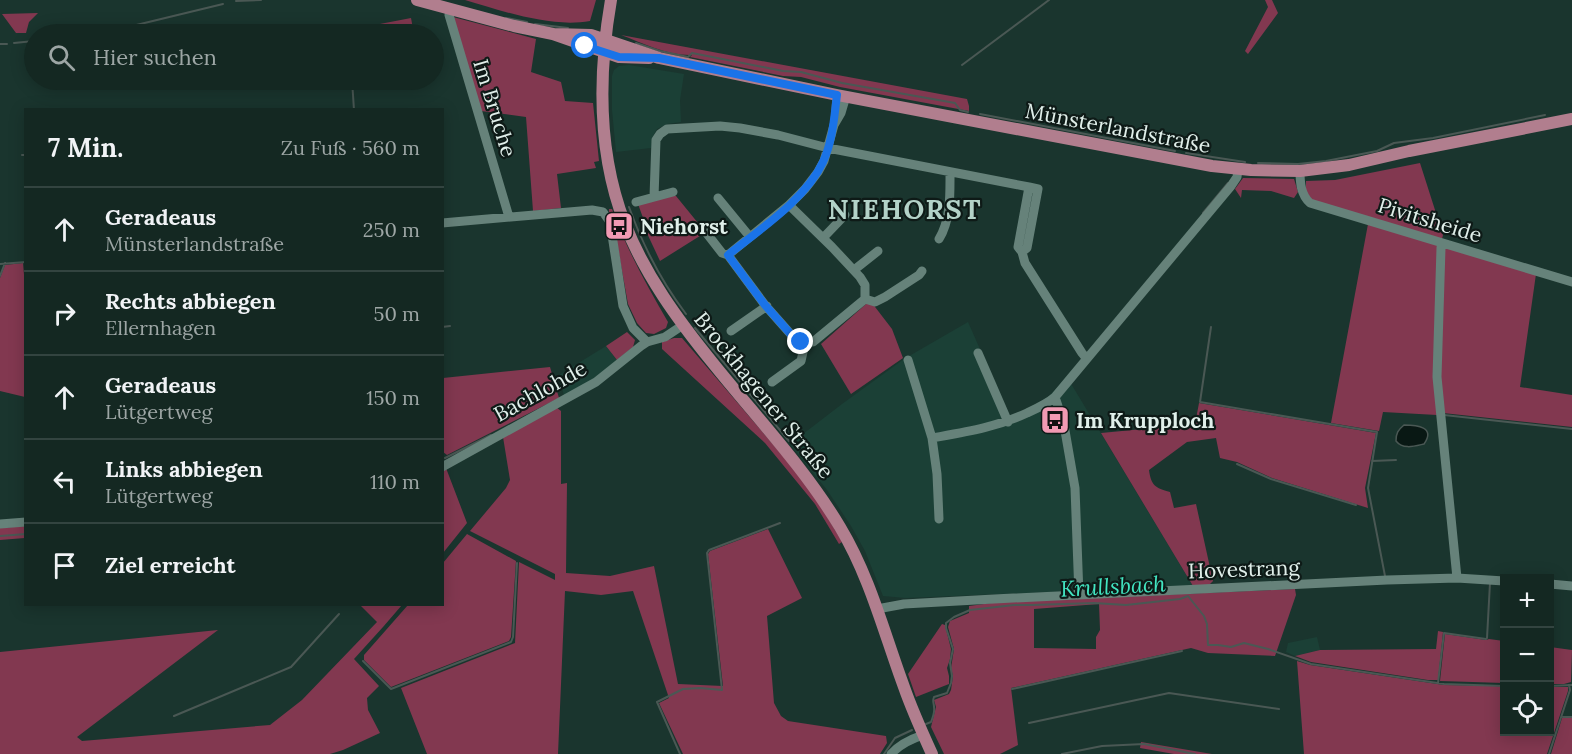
<!DOCTYPE html>
<html lang="de">
<meta charset="utf-8">
<style>
:root{--surface:#142822;--page:#1d302a;--text:#f1f3f6;--muted:#9da6a5;--line:#334440}
body{margin:0;font-family:Lora,serif;background:var(--page);color:var(--text)}
.controls{position:absolute;right:18px;bottom:18px;display:grid;overflow:hidden;border-radius:0px;box-shadow:0 3px 15px #0003}
.controls button{width:54px;height:54px;display:grid;place-items:center;padding:0;border:0;border-bottom:2px solid var(--line);background:var(--surface);color:var(--text);font:30px sans-serif}
.stop{position:absolute;width:18px;height:18px;margin:-14px;border:4px solid #1a73e8;border-radius:50%;background:#fff}
.stop.end{background:#1a73e8;border-color:#fff;box-shadow:0 2px 6px #0008}
.list{margin:0;padding:0;list-style:none}
h2{display:flex;justify-content:space-between;align-items:center;height:78px;margin:0;padding:0 24px;font-size:26px}
h2 small{font-size:20px;font-weight:400;color:var(--muted)}
.list li{display:grid;grid-template-columns:39px 1fr auto;gap:18px;align-items:center;box-sizing:border-box;height:84px;padding:0 24px;border-top:2px solid var(--line)}
.list b{display:block;font-size:22px;white-space:nowrap}
.list p{margin:0;font-size:20px;white-space:nowrap;color:var(--muted)}
.list em{font-size:20px;font-style:normal;color:var(--muted)}
.icon{flex:none;width:33px;height:33px;fill:none;stroke:currentColor;stroke-width:2;stroke-linecap:round;stroke-linejoin:round}
.map{position:relative;flex:none;width:1572px;height:754px;overflow:hidden}
.search{position:absolute;background:var(--surface);box-shadow:0 3px 15px #0003;left:24px;top:24px;width:420px;height:66px;display:flex;align-items:center;gap:15px;box-sizing:border-box;padding:0 21px;border-radius:33px;color:var(--muted);font-size:22px}
.panel{position:absolute;background:var(--surface);box-shadow:0 3px 15px #0003;left:24px;top:108px;width:420px;height:498px;border-radius:0px}
.map>svg:first-child{display:block}
.built{fill:#1b4036}
.green{fill:#823850;fill-rule:evenodd}
.water{fill:#091814;stroke:#4a5854;stroke-width:1.5}
.lines{fill:none;stroke-linecap:round;stroke-linejoin:round}
.stream{stroke:#4a5854;stroke-width:2}
.minor{stroke:#66827a;stroke-width:9}
.major{stroke:#b17e8e;stroke-width:12}
.route{stroke:#1a73e8;stroke-width:8}
.labels{text-anchor:middle;dominant-baseline:central;stroke-width:4.5;stroke-linejoin:round;paint-order:stroke}
.street-label{font-size:21px;fill:#e0efea;stroke:#0e1a17}
.poi-label{font-size:21px;font-weight:bold;fill:#e0efea;stroke:#0e1a17;text-anchor:start}
.water-label{font-size:22px;font-style:italic;fill:#42e5c1;stroke:#0e1a17}
.district-label{font-size:27px;font-weight:bold;letter-spacing:1.5px;fill:#b3d2c8;stroke:#0e1a17}
</style>
<div class="map">
<svg width="1572" height="754" viewBox="0 0 1572 754">
<rect width="100%" height="100%" fill="#1a352e"/>
<path class="built" d="M629,65l55,9 -4,26 1,22 -14,2 -10,5 -5,9 -1,10 -35,4 -4,-42v-34l2,-6 5,-4z
M968,322l42,95 25,-12 14,-9 18,-19 126,209 -287,12 -23,-2 -18,-45 -14,-25 -24,-36 -37,-46 52,-40 62,-45z
M606,346l11,14 -22,19 -31,17 -5,-21z
M1317,637l3,13 -25,6 -9,-4 2,-9z"/>
<path class="green" d="M465,0h131l-6,21c-40,7 -87,-10 -125,-21z
M1265,0h7l6,13 -30,41 -3,-3 23,-44z
M38,13l-9,9 -3,11h-10l-14,-19z
M453,17l83,22 -5,33 30,10 4,19 28,2 6,58 -5,1 2,6 -39,6 4,34 -28,3 -7,-94 -45,-6z
M411,18l3,16h-64v-1l9,-5z
M621,35l346,64 2,7v5l-129,-24 -39,-10 -18,-1 -93,-19 2,-2c-24,1 -49,-12 -71,-20z
M1420,163l23,72 -1,4 -130,-39 -6,-8v-11l29,-1z
M1243,178l51,1 4,13 -4,6 -23,-7 -29,-1 -1,8 -6,-9z
M672,195l4,1 22,27 -1,2 6,9 -43,27 -15,-32 1,-3 -8,-22z
M609,209h3c15,41 34,75 56,113l-2,6 -12,6 -8,-1 -9,-10 -9,-19 -15,-83 -4,-7z
M1368,224l69,20v171l-54,-3 -4,19 -48,-8z
M1446,247l90,27 -16,113 52,8v32l-129,-14 -3,-36 3,-128z
M23,263l3,35 -1,99 -25,-6v-113l5,-13z
M872,303l20,26 11,29 -52,36 -30,-50 45,-40z
M627,332l8,8 -2,7 -16,13 -11,-14z
M674,338h8l113,132 23,31 24,41 -3,2 -24,-40 -50,-61 -103,-94v-7z
M550,367l9,31 -112,57 -4,-3v-74z
M1199,403l177,30 -11,55 3,20 -96,-30 -35,-16 -17,-4 -4,-20 -29,4 -38,28c2,15 6,18 21,22l4,16 22,-4 17,77 -4,4 -16,1 -92,-153 94,-9z
M556,407l5,4v73l6,-1 -1,90 44,3 44,-10 24,118 45,2 -15,-132 2,-3 58,-22 34,69 -35,18 7,87 7,13 7,5 98,15 1,7 -7,11h-197l-24,-51 10,-5 -36,-107 -32,4 -36,-4 -7,163h-131l-26,-66 114,-45 4,-81 36,18v-6l-85,-43 36,-43 4,-8 -7,-43z
M446,468l21,55 -24,30 -1,-82z
M25,526v12l-25,2v-12z
M467,534l49,27 -5,76 -2,4 -118,46 -27,-27v-5l44,-50 34,-1 1,-41z
M1295,589l1,6 -21,61 -67,-3 -17,-5 -180,40 7,57 -18,9h-56l-13,-27 5,-20 -2,-7 15,-6 2,-4 2,-14 -2,-8 3,-19 -6,-22 2,-6 19,-8v-7l30,-4zM1099,604l1,26 -4,7v12l-62,-1v-39z
M360,605h42l-19,22 -29,32 25,27 -12,12 1,12 12,23 -37,17 -13,4h-330v-102l218,-22 -141,107 5,4 188,-16 32,-25 75,-78z
M942,624l3,1 6,24 -1,10 -3,9 2,8v8l-33,13 -8,-23z
M1438,631l5,1 -5,48h-10l-117,-18 -16,-6 25,-6 116,-1z
M1445,634l41,6 3,-1 15,2v42l-64,-2z
M1550,647l22,3 -1,32 -7,2h-14z
M1297,661l13,4 134,20 60,1v46h46v-45h18v4l-21,63h-243z
M1562,718h10v36h-21z
M1141,742l71,12h-38l-34,-6z"/>
<path class="water" d="M1404,425c13,0 32,2 20,19 -9,2 -21,6 -28,-3 0,-8 2,-11 8,-16z"/>
<g class="lines">
<path class="stream" d="M236,1l25,-1
M506,18l21,4
M535,24l33,4
M348,33v1
M80,34l48,-7 95,-23
M14,43l20,-2
M636,43l24,8 28,6 4,-4 91,18 18,1 41,11 113,20 5,7 8,2
M0,44h7
M962,65l87,-65
M352,80l2,30
M980,114l195,37
M1186,153l59,9
M22,155h4
M1258,163l40,1 28,-3 51,-10 17,-8 39,-5 112,-23
M629,207c14,39 32,74 57,107
M1203,213l25,-30
M0,264l26,-2
M0,276l5,-13
M442,327l8,-1
M1211,327l-11,75 177,30 -9,56 17,88
M695,328l94,113
M1444,415l128,14
M445,458l46,-23
M1372,461l24,-1
M1237,464l34,15 85,26
M0,536l26,-2
M1504,577l25,1
M363,661l28,28 120,-47 2,-5 4,-74
M1438,683l6,-50 42,6 1,-1 3,-55
M1550,686l22,-1
M1012,689l170,-38
M174,716l117,-49 48,-53
M1563,717h9
M1029,723l140,-30 110,16
M926,724l5,-2c2,-5 4,-10 3,-15 0,-5 -2,-5 0,-10l13,-4 4,-10 1,-7 -2,-13 3,-14 -7,-21v-5l8,-6 16,-7 44,-5h18l62,-2 32,2 54,-6 8,-3 16,20 3,8 1,21h10l13,2 13,-4 24,6 43,15 133,20 60,2
M680,754l-23,-52 26,-13 17,-1 22,2 -15,-137 2,-3 71,-27
M884,754l11,-16 17,-8
M1062,754l40,-8 42,-2 51,10
M1549,754l21,-64 -1,-5"/>
<path class="minor" d="M450,9l-1,6 60,202
M835,122l2,-27
M1300,171c0,12 1,24 10,32l262,79
M654,197l2,-57 4,-6 7,-5 53,-3 20,2 38,7 50,13 201,39 -11,60 4,5 5,-4 11,-59 -9,-2
M718,198l32,39
M636,202l37,-10
M442,223l150,-13 11,2 7,10 13,84 10,22 14,14
M701,226l21,27 6,2 37,50 30,34c6,4 10,5 18,3l52,-43v-14l-5,-8 -28,-30 -43,-42
M823,238l22,-23
M939,239c12,-20 11,-44 11,-67
M1442,243l-1,5 -4,129 20,201
M1022,252l3,11 57,90 4,5
M728,255l61,-50 16,-16 13,-17 6,-11 10,-36 7,-12 5,-17
M854,270l24,-19
M865,299l10,3 10,-5 34,-22 3,-4
M731,331l36,-25
M978,353l30,69
M908,360l24,78 5,36 2,45
M772,382l29,-21 4,-18
M1055,397l9,28 11,63 4,107
M932,438c33,-6 65,-11 95,-25 11,-5 20,-9 28,-16l176,-211 6,-9 1,-8
M442,467l154,-85 45,-36 6,-4 18,-5 18,-12
M0,524l26,-2
M1550,584l22,2
M877,609l27,-5 90,-5 393,-19 70,-2 47,3
M891,754c9,-10 20,-15 32,-19"/>
<path class="major" d="M417,0l97,26 39,8 66,23 30,1
M611,0c-13,75 -14,152 14,224 20,51 53,96 87,138 44,55 92,105 128,165 30,50 44,106 64,160 8,23 18,45 28,67
M553,34l38,1 68,23 178,37 375,71 39,4 49,1 49,-6 60,-14 163,-32"/>
</g>
<g class="lines">
<path class="route" d="M585,46l34,11 40,1 178,37c-3,23 -4,45 -14,67 -17,37 -64,68 -95,93l37,50 30,34 6,3"/>
</g>
<defs>
<g id="bus-square" transform="scale(1.5)"><rect x="-9" y="-9" width="18" height="18" rx="4" fill="#f19ab3" stroke="#0e1a17"/><path d="M-5-6H5V4H4V6H2V4H-2V6H-4V4H-5ZM-3.5-4V0h7V-4ZM-3.5 1.2v1.5H-2V1.2ZM2 1.2v1.5H3.5V1.2Z" fill="#111"/></g>
</defs>
<g fill-rule="evenodd">
<use href="#bus-square" x="619" y="226"/>
<use href="#bus-square" x="1055" y="420"/>
</g>
<g class="labels">
<g class="street-label">
<text transform="translate(495 108) rotate(73)">Im Bruche</text>
<text transform="translate(1118 128) rotate(11)">Münsterlandstraße</text>
<text transform="translate(1430 220) rotate(17)">Pivitsheide</text>
<text transform="translate(540 391) rotate(-29)">Bachlohde</text>
<text transform="translate(764 395) rotate(51)">Brockhagener Straße</text>
<text transform="translate(1244 569) rotate(-2)">Hovestrang</text>
</g>
<g class="poi-label">
<text x="640" y="226">Niehorst</text>
<text x="1076" y="420">Im Krupploch</text>
</g>
<g class="water-label">
<text transform="translate(1113 586) rotate(-3)">Krullsbach</text>
</g>
<g class="district-label">
<text x="905" y="209">NIEHORST</text>
</g>
</g>
</svg>
<div class="controls">
<button>+</button>
<button>−</button>
<button><svg class="icon" aria-label="locate" viewBox="0 0 24 24"><circle cx="12" cy="12" r="6"/><path d="M12 2v4M12 18v4M2 12h4M18 12h4"/></svg></button>
</div>
<div class="stop" style="left:585px;top:46px"></div>
<div class="stop end" style="left:801px;top:342px"></div>
<div class="search"><svg class="icon" aria-label="search" viewBox="0 0 24 24"><circle cx="10" cy="10" r="6"/><path d="M15 15l6 6"/></svg>Hier suchen</div>
<section class="panel">
<h2>7 Min.<small>Zu Fuß · 560 m</small></h2>
<ul class="list">
<li><svg class="icon" aria-label="ahead" viewBox="0 0 24 24"><path d="M12 20V5M6 11l6-6 6 6"/></svg><div><b>Geradeaus</b><p>Münsterlandstraße</p></div><em>250 m</em></li>
<li><svg class="icon" aria-label="right" viewBox="0 0 24 24"><path d="M7 20v-9h11M14 6l5 5-5 5"/></svg><div><b>Rechts abbiegen</b><p>Ellernhagen</p></div><em>50 m</em></li>
<li><svg class="icon" aria-label="ahead" viewBox="0 0 24 24"><path d="M12 20V5M6 11l6-6 6 6"/></svg><div><b>Geradeaus</b><p>Lütgertweg</p></div><em>150 m</em></li>
<li><svg class="icon" aria-label="left" viewBox="0 0 24 24"><path d="M17 20v-9H6M10 6l-5 5 5 5"/></svg><div><b>Links abbiegen</b><p>Lütgertweg</p></div><em>110 m</em></li>
<li><svg class="icon" aria-label="arrive" viewBox="0 0 24 24"><path d="M6 21V4h12l-3 4 3 4H6"/></svg><div><b>Ziel erreicht</b></div></li>
</ul>
</section>
</div>
